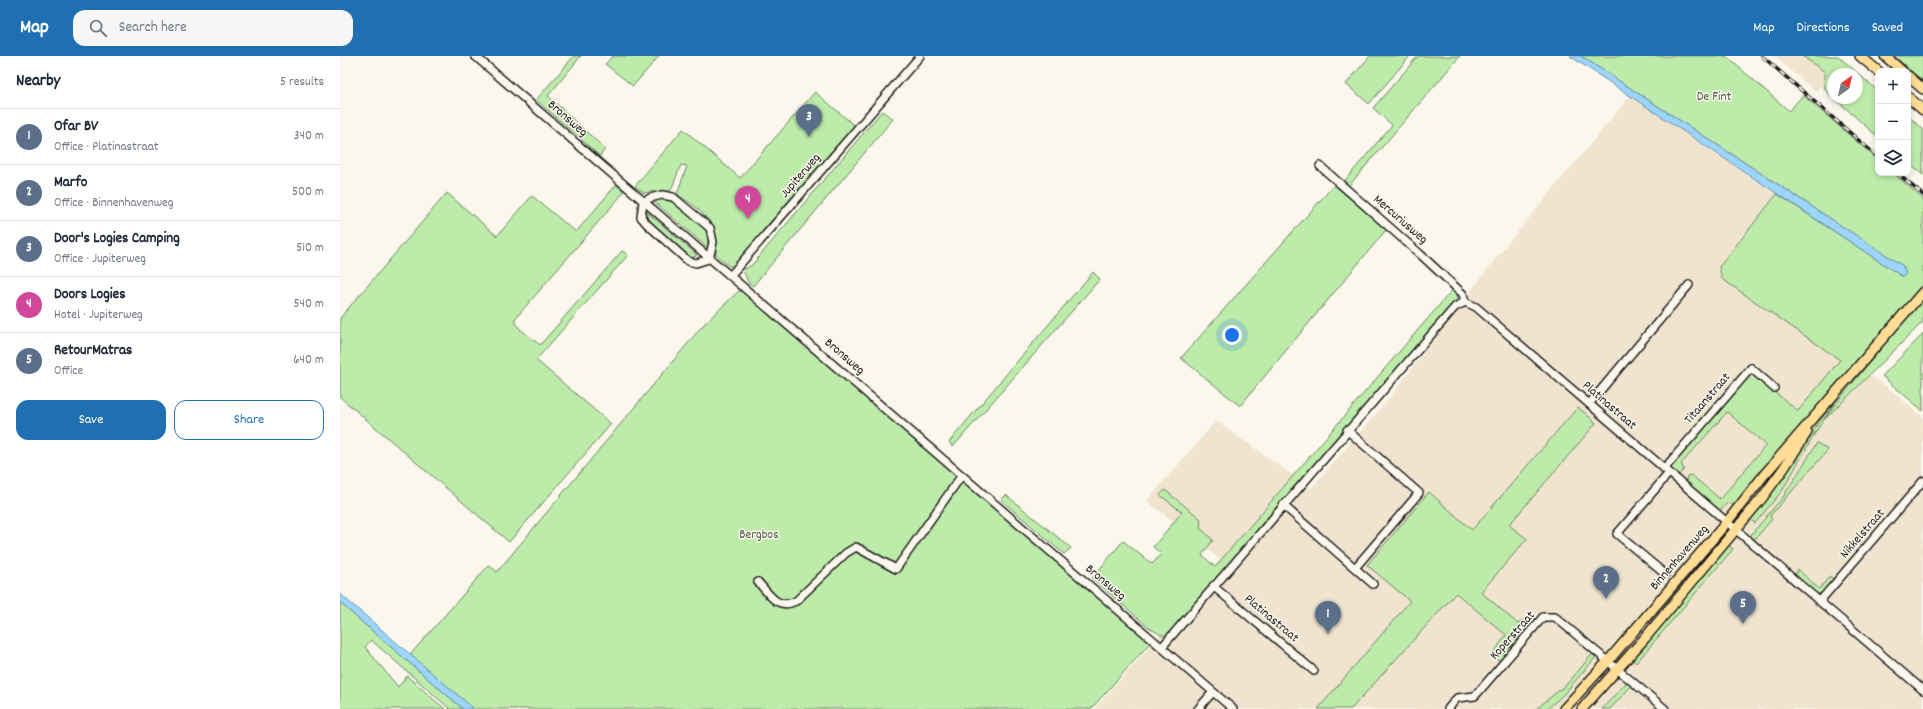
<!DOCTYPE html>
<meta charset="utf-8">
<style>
:root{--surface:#fff;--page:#f6f6f7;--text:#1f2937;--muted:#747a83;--line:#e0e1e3;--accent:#1f6fb2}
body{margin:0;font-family:Dekko,sans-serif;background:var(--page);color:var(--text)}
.controls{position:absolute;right:12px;top:12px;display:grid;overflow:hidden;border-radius:8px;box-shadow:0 2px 6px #0003}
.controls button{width:36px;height:36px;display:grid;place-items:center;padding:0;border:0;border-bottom:1px solid var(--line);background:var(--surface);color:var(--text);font:20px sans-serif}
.compass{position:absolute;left:1487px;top:12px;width:36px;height:36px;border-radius:50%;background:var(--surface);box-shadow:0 2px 6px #0003;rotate:34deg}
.you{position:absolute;left:892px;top:279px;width:14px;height:14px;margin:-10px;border:3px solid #fff;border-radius:50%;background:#1a73e8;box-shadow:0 0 0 6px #1a73e833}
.badge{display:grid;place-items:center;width:26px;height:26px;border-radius:50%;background:var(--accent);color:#fff;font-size:13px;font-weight:700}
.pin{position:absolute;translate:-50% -33px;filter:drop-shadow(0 1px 2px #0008)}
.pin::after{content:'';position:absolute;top:21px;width:14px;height:12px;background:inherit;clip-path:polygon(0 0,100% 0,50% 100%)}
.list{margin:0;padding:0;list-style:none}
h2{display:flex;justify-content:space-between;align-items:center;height:52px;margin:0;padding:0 16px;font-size:17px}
h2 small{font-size:13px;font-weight:400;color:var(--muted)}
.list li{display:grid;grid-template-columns:26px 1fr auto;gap:12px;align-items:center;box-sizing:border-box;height:56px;padding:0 16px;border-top:1px solid var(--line)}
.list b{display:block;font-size:15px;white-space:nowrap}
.list p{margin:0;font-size:13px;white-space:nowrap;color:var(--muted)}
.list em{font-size:13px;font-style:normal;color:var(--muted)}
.actions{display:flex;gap:8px;padding:12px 16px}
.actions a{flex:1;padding:9px 0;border:1px solid var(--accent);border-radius:12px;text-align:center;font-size:14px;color:var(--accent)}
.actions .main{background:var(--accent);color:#fff}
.icon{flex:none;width:22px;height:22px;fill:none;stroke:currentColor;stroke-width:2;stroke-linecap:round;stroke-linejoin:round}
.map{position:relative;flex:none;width:1583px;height:653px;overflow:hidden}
header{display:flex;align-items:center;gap:24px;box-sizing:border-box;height:56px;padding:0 20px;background:var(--accent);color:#fff}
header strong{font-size:19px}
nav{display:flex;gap:22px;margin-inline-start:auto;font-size:14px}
.search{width:280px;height:36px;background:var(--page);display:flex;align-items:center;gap:10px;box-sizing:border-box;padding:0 14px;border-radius:12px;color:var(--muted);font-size:15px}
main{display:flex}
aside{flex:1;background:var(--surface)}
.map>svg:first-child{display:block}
.built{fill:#f0e4cf}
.green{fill:#bdecaa;stroke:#6c8463}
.water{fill:#9dd6fd;stroke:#698ca3}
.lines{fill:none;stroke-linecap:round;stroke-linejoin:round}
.minor-casing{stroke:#1c1c1c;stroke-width:10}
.major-casing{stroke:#1c1c1c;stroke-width:12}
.minor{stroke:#fbf7ec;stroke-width:7}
.major{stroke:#ffdd96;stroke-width:9}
.rail-casing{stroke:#1c1c1c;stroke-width:3.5}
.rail{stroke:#fbf7ec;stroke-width:2;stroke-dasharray:6;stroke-linecap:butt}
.labels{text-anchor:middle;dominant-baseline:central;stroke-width:3;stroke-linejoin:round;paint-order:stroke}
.park-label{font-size:13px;fill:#4c5a47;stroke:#fbf7ec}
.street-label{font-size:13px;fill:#1c1c1c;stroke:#fbf7ec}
</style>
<header>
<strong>Map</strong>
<div class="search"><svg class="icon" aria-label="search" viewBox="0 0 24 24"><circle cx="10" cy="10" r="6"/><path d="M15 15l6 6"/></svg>Search here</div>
<nav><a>Map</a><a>Directions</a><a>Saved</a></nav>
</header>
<main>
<aside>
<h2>Nearby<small>5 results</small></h2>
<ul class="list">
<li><span class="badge" style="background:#5c6f8a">1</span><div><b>Ofar BV</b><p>Office · Platinastraat</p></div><em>340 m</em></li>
<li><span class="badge" style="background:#5c6f8a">2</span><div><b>Marfo</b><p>Office · Binnenhavenweg</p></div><em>500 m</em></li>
<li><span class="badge" style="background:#5c6f8a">3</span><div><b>Door's Logies Camping</b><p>Office · Jupiterweg</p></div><em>510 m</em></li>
<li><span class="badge" style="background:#d1479c">4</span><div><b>Doors Logies</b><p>Hotel · Jupiterweg</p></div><em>540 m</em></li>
<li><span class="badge" style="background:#5c6f8a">5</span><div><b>RetourMatras</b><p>Office</p></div><em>640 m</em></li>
</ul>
<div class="actions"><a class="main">Save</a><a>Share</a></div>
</aside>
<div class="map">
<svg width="1583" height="653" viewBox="0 0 1583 653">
<rect width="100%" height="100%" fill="#fbf7ec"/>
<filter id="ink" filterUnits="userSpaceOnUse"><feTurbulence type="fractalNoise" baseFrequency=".025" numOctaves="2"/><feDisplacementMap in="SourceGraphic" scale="8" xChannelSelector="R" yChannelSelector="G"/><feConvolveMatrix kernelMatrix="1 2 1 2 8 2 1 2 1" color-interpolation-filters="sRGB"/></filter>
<g filter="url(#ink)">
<path class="built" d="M1434,0h32l23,20 -13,16z
M1290,40l147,98 -58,73 3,12 164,107 37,31v292h-829l131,-146 -78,-62 69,-80 95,67 76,-87 113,-148z"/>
<path class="green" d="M234,0h7l-33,40 57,53 -5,7 -64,-56z
M273,0h46l-26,30 -28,-22z
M1030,0h40l-41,48 -23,-20z
M1078,0h42l-113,132 -5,-4 50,-59 -19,-17z
M1241,0h145l63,55 14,-16 75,65v13h15l30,26v87l-71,82 -116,140 -8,-6 -8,9 -34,-29 1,-6 4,-1 29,24 46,-54 -39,-33 -46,52 3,5 -6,7 -10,-9 82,-95 48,39 42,-51 -118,-81 -3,-12 58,-73 125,82 1,-10z
M1462,0h36l40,35v46l-44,-39h23v-24h-24v23c-13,-11 -8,-10 -8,-25z
M1554,0h29v25z
M475,36l40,34 -120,140h-6l-13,-11c0,-34 -12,-43 -39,-61l10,-28 -6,-1 -10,25 -3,1 -4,-1 -20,3 -9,-7 48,-57 57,49z
M542,55l11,8 -140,167 -5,-4 -5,-12 9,-5z
M1568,60l15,13v46l-15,-12z
M276,129l8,7 -110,128 6,9 20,16 82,-94 6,4 -92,105 75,64 -102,118 -169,-145v-79l107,-125 50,43 35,-40 44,36z
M994,129l52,45 -146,176 -59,-48z
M323,142c13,4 33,18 41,29 4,6 4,15 4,21l-57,-49z
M306,155l51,44 -6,4 -40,-34z
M753,216l7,7 -147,168 -4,-5z
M403,231l408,355 -60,67h-617l-64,-54 79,-90 8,7 207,-248z
M1113,233l5,6 -3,7 -177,203 -110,130h-7l-13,-8 -56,-49 31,-37 29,23 9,-10 -8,-7 29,-35 -22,-17 5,-5 36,29 -1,9 13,12 -11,15 13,12z
M1583,241v25l-99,98 10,-14z
M1583,278v77l-41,-35z
M1498,342l-23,35 -33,58 -27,32 -6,-4c32,-38 56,-82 89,-121z
M1238,351l18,16 -87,102 18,14 -46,53 37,32 7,-5 4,8 -28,34 -10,-5 15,-21 -50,-42 -105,116h-33l92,-108 -43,-36 62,-73 43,38z
M1477,387l11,7 -58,66 2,3 -16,19 -5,1 -2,-2 34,-40z
M666,439l65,53 -7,6 -63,-54z
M1387,488l6,5 -97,114 -5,-4z
M1362,502l-20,27 -33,38 16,-23z
M1457,513l22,20 11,-13 4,4 -11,13 -6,1 -20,-16 -2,-2z
M0,547l123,106h-13l-79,-69 -6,7 33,40 9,-11 38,33h-105z
M1254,596l2,5 -32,37 -17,15h-11l32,-26z
M1288,625l5,3 -23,25h-8z"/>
<path class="water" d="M1230,0h11l319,208 3,2 3,8 -3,3z
M0,538l134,115h-11l-123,-106z"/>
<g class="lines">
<g class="minor-casing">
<path id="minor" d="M135,0l758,653
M980,110l100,88 43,40 2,8
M322,139l11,2 37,31 3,14 -4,17 -13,4 -8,-2 -41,-37 -6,-7 2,-15 7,-4z
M390,220l190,-220
M1249,348l100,-119
M1007,374l72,63 -64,75
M1324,413l87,-101 23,20
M943,449l90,79
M1325,518l-48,-40 52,-61
M418,526c12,13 19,28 38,19l50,-48 10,-6 40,22 66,-94
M873,530l101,85
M1480,545l103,-120
M822,591l293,-340 10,-5 11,5 447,383
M858,653l15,-17
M1108,653l9,-11 18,-2 68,-79h12l110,92"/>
</g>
<g class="major-casing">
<path id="major" d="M1520,0l18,15
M1545,0l17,15
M1568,20l15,13
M1568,41l15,13
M1224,653l45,-49 118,-138 37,-47 159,-183
M1242,653l63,-71 117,-140 22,-30 23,-36"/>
</g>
<use href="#minor" class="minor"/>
<use href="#major" class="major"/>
<g class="rail-casing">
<path id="rail" d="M1422,0l116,101
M1557,117l26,22"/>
</g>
<use href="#rail" class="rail"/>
</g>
</g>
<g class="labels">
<g class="park-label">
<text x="1374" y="41">De Fint</text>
<text x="419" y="479">Bergbos</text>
</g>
<g class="street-label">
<text transform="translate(227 63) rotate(41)">Bronsweg</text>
<text transform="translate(461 120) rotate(-49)">Jupiterweg</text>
<text transform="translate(1060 164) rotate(41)">Mercuriusweg</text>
<text transform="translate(504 301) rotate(41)">Bronsweg</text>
<text transform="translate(1368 343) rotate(-49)">Titaanstraat</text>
<text transform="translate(1269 350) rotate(41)">Platinastraat</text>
<text transform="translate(1523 478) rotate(-49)">Nikkelstraat</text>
<text transform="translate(1340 502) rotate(-49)">Binnenhavenweg</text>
<text transform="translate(765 527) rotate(40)">Bronsweg</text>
<text transform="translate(931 563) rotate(40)">Platinastraat</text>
<text transform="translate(1173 580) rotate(-48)">Koperstraat</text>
</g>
</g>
</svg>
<div class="controls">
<button>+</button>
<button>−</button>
<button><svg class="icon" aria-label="layers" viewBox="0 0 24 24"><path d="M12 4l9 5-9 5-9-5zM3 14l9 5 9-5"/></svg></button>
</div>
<svg class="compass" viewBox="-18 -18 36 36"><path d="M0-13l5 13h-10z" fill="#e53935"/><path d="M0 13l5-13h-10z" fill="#747a83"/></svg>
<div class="you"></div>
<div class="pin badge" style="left:988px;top:578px;background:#5c6f8a">1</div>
<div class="pin badge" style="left:1266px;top:543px;background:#5c6f8a">2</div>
<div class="pin badge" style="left:469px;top:81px;background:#5c6f8a">3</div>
<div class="pin badge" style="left:408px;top:163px;background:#d1479c">4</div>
<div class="pin badge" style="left:1403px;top:568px;background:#5c6f8a">5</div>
</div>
</main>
